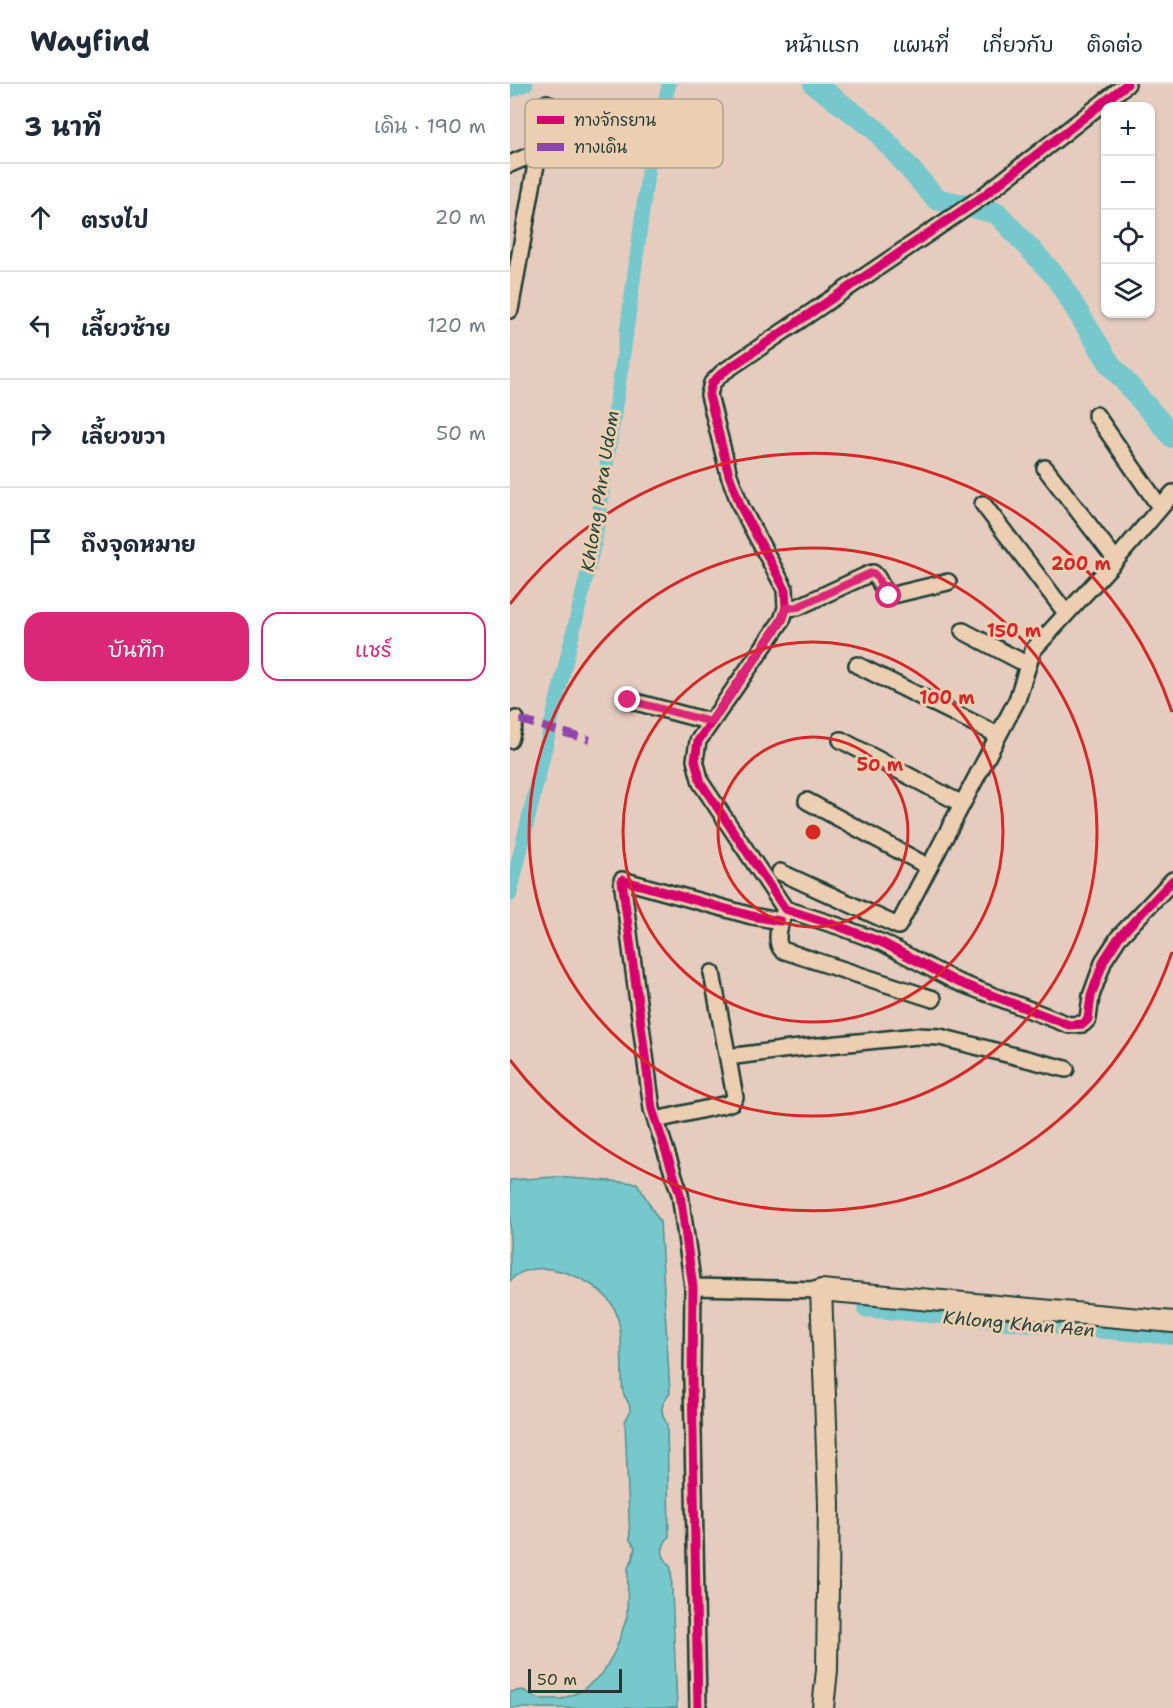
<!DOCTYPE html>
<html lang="th">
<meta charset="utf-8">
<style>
:root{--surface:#fff;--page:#f6f6f7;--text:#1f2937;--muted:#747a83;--line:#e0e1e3;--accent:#db2777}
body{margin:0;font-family:"Shantell Sans","Playpen Sans Thai",sans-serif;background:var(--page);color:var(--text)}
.controls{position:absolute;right:18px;top:18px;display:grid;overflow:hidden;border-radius:12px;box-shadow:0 2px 4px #0004}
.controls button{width:54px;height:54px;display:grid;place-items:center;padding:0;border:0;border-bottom:2px solid var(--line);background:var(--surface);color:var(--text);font:30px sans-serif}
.scale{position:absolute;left:18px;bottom:15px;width:94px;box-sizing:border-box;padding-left:6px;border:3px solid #1f3d34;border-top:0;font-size:16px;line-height:21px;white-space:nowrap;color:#1f3d34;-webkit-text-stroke:4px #eccfb2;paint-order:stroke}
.stop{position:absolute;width:18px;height:18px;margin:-14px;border:4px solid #db2777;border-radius:50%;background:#fff}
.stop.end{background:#db2777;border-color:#fff;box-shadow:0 2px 6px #0008}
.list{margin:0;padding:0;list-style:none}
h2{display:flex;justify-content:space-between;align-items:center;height:78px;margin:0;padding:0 24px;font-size:26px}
h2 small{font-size:20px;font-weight:400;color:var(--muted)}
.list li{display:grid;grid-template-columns:39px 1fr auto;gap:18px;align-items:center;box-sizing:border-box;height:108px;padding:0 24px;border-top:2px solid var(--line)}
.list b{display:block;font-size:22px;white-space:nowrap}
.list em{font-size:20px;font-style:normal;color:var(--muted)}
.actions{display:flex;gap:12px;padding:18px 24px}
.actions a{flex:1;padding:14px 0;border:2px solid var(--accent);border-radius:18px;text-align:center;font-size:21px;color:var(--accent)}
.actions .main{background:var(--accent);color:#fff}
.icon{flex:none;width:33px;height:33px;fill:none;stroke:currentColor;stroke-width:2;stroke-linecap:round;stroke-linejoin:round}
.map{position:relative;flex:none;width:663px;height:1624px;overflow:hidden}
header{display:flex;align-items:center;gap:36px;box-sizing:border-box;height:84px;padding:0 30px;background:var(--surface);border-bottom:2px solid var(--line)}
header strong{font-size:28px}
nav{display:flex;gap:33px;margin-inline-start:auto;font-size:21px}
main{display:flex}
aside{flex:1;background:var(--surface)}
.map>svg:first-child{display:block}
.water{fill:#76c8cc;stroke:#53908f;stroke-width:1.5}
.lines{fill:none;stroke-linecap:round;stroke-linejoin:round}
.canal{stroke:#76c8cc;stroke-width:14}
.river{stroke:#76c8cc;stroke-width:22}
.minor-casing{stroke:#1f3d34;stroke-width:20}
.tertiary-casing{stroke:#1f3d34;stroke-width:24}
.minor{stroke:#eccfb2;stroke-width:15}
.tertiary{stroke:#eccfb2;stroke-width:20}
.quiet{stroke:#8e44ad;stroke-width:8;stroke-dasharray:15 8;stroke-linecap:butt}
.cycleway-casing{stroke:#eccfb2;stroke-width:13}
.cycleway{stroke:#d6006c;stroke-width:9}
.route{stroke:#db2777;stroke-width:8}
.ring{fill:none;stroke:#d62828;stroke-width:3}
.labels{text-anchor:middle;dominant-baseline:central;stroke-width:6;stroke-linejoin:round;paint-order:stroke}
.water-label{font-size:18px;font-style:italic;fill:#23443c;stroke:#eccfb2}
.key{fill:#eccfb2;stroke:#aea38c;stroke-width:1.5}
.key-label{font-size:16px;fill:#1f3d34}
.centre{fill:#d62828;stroke:#eccfb2;stroke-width:3}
.ring-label{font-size:18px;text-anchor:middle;font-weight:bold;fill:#d62828;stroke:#eccfb2;stroke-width:6;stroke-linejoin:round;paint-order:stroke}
</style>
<header>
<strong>Wayfind</strong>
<nav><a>หน้าแรก</a><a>แผนที่</a><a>เกี่ยวกับ</a><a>ติดต่อ</a></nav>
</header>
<main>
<aside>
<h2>3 นาที<small>เดิน · 190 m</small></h2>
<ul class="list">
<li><svg class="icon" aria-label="ahead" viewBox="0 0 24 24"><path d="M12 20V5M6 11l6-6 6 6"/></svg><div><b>ตรงไป</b></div><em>20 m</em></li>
<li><svg class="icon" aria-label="left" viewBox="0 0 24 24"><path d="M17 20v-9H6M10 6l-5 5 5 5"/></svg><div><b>เลี้ยวซ้าย</b></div><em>120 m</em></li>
<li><svg class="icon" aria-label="right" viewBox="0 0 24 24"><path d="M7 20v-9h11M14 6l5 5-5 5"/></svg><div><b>เลี้ยวขวา</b></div><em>50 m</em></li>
<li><svg class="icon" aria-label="arrive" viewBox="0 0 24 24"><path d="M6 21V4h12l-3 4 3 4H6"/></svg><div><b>ถึงจุดหมาย</b></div></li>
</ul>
<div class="actions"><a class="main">บันทึก</a><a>แชร์</a></div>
</aside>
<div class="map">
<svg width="663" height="1624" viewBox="0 0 663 1624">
<rect width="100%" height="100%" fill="#e5ccbf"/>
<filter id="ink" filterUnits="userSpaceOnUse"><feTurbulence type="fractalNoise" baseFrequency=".0167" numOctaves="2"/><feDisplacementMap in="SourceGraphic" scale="12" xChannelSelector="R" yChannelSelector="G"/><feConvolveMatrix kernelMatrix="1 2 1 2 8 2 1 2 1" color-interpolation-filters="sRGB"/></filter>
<g filter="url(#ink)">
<path class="water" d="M45,1093l82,6 23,39 10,171c-9,12 -11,17 -3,31l2,112c-10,14 -8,19 2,32l6,140h-167v-16l13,-2 16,9h23l19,-8 21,-17 14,-25 11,-32 1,-49 5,-10 2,-11 -5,-7 -5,-118c2,-5 5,-9 5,-13 0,-7 -5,-10 -7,-17 -1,-5 -1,-12 -1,-18 -1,-20 1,-45 -7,-64 -13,-31 -81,-58 -105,-29v-101z"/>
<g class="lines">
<path class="canal" d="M0,7l16,-7
M0,811l85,-354 30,-197 24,-181 20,-79
M354,1226l309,28"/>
<path class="river" d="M304,0l62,46 60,69 61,14 59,64 54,87 63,73"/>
<g class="minor-casing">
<path id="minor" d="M617,0l-145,113 -260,176 -10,10 -3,12 20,80 12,32 44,82 1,19 -4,12 -84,121 -3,19 6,23 84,126 53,17 45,17 72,38 114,44 14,-1 5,-5 3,-23 13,-36 15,-23 54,-57
M0,80l28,-12
M0,226l37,-207
M586,331l64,92
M535,384l71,92
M473,420l83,109
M276,524l12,-1 71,-33 4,-1c8,6 8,18 16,23l59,-14
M453,547l65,34
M347,581l141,70
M118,616l83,22
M0,656l6,-21
M331,656l121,64
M297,717l122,66
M270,788l118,54 119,-226 16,-50 83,-90 57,-67
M274,828c-4,10 -10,30 -2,38l151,49
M218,973l62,-8 127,-13 23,1 126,32
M146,1036l71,-16 5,-2 3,-5 -23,-124
M183,1203l128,3
M188,1624l-6,-331 1,-90 -13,-93 -28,-85 -30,-229 130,36 28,5"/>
</g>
<g class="tertiary-casing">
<path id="tertiary" d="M313,1624l4,-38 2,-166 -8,-214 352,32"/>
</g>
<use href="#minor" class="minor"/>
<use href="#tertiary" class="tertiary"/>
<path class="quiet" d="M10,636l70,20"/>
<g class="cycleway-casing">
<path id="cycleway" d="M617,0l-145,113 -260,176 -10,10 -3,12 20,80 12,32 44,82 1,19 -4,12 -84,121 -3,19 6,23 84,126 53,17 45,17 72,38 114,44 14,-1 5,-5 3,-23 13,-36 15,-23 54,-57
M188,1624l-6,-331 1,-90 -13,-93 -28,-85 -30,-229 130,36 28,5"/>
</g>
<use href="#cycleway" class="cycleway"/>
</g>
</g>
<g class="lines" filter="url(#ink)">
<path class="route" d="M118,616l83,22 71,-102 4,-12 12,-1 71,-33 4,-1c8,6 8,18 16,23"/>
</g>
<g class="ring">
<circle cx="303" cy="748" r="95"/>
<circle cx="303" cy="748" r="190"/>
<circle cx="303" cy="748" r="284"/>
<path d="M662 868A379 379 0 0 1 0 976M0 520A379 379 0 0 1 662 628"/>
</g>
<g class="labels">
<g class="water-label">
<text transform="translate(90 407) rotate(-81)">Khlong Phra Udom</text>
<text transform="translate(509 1240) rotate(5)">Khlong Khan Aen</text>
</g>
</g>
<rect x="15" y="15" width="198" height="69" rx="9" class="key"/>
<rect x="27" y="32" width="27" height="8" fill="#d6006c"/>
<rect x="27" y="59" width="27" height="8" fill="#8e44ad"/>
<g class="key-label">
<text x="64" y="42">ทางจักรยาน</text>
<text x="64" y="69">ทางเดิน</text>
</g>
<circle cx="303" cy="748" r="9" class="centre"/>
<g class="ring-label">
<text x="571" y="486">200 m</text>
<text x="504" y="553">150 m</text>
<text x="437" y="620">100 m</text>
<text x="370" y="687">50 m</text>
</g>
</svg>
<div class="controls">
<button>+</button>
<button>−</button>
<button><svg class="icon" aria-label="locate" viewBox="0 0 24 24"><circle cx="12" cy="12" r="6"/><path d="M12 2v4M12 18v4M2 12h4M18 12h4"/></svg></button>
<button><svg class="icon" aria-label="layers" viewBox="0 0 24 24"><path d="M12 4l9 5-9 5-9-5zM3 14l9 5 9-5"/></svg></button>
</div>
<div class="scale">50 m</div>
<div class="stop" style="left:379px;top:512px"></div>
<div class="stop end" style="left:118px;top:616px"></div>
</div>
</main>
